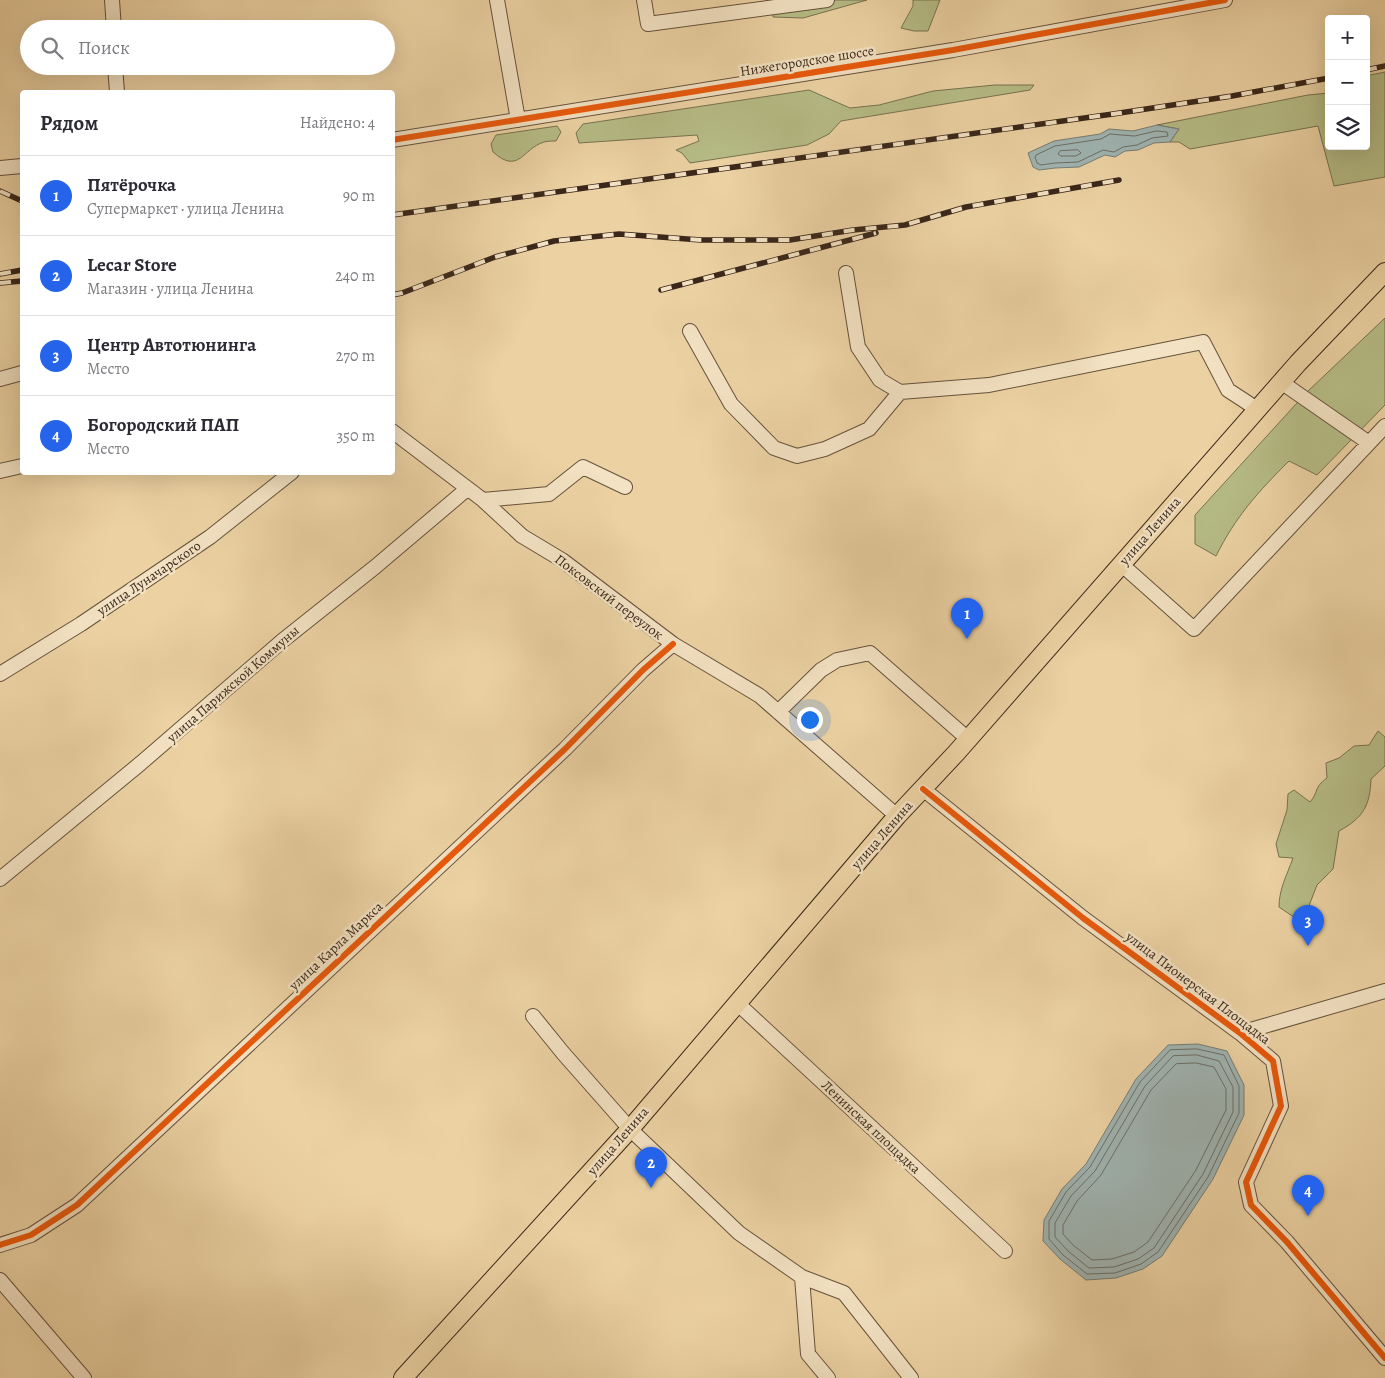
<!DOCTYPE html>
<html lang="ru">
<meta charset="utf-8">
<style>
:root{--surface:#fff;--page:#f2f2f3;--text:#2b2b33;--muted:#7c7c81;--line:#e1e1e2;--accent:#2563eb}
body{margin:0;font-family:Alegreya,serif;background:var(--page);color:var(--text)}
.controls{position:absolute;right:15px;top:15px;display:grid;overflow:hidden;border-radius:5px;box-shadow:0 5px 20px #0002}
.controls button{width:45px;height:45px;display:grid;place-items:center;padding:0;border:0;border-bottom:1px solid var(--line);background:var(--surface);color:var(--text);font:25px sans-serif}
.you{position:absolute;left:809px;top:719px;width:18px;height:18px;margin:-12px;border:4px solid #fff;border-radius:50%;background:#1a73e8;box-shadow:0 0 0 8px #1a73e833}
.badge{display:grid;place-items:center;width:32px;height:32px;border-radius:50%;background:var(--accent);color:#fff;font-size:16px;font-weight:700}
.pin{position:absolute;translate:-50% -41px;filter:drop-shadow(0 1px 2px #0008)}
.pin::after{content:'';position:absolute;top:26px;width:18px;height:15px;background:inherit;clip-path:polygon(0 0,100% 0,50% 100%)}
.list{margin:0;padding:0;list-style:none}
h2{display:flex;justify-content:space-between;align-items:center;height:65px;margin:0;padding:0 20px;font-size:21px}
h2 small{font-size:16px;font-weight:400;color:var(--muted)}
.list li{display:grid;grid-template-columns:32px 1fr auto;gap:15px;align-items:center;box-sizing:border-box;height:80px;padding:0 20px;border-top:1px solid var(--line)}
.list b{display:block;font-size:19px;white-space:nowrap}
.list p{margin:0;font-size:16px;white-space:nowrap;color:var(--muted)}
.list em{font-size:16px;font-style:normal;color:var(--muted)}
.icon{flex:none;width:28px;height:28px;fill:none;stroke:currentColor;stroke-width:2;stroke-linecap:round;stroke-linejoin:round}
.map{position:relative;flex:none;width:1385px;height:1378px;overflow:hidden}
.search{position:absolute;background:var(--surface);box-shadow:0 5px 20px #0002;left:20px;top:20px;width:375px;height:55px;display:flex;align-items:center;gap:12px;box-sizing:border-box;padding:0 18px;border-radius:28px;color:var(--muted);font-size:19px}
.panel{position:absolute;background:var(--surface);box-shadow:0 5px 20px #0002;left:20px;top:90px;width:375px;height:385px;border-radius:5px}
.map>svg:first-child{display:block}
.green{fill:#b6bc86;stroke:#787250}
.water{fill:#9fb4b2;stroke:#777c75}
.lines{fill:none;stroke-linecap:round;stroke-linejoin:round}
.shore{stroke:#6c6e66;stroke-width:1}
.minor-casing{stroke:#66523c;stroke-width:16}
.major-casing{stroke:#3a271a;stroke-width:20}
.minor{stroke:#f3e2c3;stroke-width:14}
.major{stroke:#ecd2a3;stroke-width:18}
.rail-casing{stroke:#3a271a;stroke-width:5.5}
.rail{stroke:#f3e2c3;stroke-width:4;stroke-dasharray:11;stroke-linecap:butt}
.cycleway-casing{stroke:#f3e2c3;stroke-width:9}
.cycleway{stroke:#e8590c;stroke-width:6}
.labels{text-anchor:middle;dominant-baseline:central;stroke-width:5;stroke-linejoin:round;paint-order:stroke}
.street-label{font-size:14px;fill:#3a271a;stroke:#f3e2c3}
</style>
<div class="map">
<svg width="1385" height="1378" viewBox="0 0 1385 1378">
<rect width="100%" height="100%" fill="#ecd2a3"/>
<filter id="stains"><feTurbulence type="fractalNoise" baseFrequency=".004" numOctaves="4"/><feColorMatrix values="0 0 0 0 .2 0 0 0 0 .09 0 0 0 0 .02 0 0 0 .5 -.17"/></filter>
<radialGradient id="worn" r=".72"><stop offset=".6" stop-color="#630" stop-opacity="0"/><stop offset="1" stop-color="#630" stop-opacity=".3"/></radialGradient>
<path class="green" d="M771,0h96l-64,18 -30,-1z
M913,0h27l-12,31h-14l-13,-3 12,-22z
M1385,72v105l-51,9 -16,-60 -128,23 -11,-7h-9l9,-13 -22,-4 151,-30 21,-2v53h37v-70z
M995,85h39l-4,5 -189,31 -12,13 -22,11 -117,18 -8,-10 -6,-3 23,-9 -2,-6 -118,8 -3,-10 7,-9 226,-34 41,18 29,-3 54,-14z
M557,126l4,6 -5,9c-3,0 -8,0 -12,1 -22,7 -25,33 -51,10l-2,-8 5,-9z
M1385,318v87l-68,70 -28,-14c-31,31 -53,55 -73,95l-21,-12v-29l112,-123z
M1378,731l7,6v29l-14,13c-1,27 -8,39 -32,52l-6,38 -16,16 -10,26 -9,9 -19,-13c0,-18 8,-32 14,-49l-14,-1 -3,-13 11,-34 1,-16 6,-4 16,12c9,-10 3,-14 17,-24l-1,-15 13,-5 15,-12 15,-1z"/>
<path class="water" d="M1157,125l22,4 -9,13 -16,1 -16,7 -13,1 -10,6 -10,-2 -26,12 -24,1 -16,2 -6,-3 -5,-14 26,-12 46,-7 9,-5 24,2z
M1198,1044l29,7 17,34v30l-31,64 -51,77 -19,13 -27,9 -30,2 -26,-21 -17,-18 1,-21 18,-31 24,-25 50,-85 32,-34z"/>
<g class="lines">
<path class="shore" d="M1157,131l10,1 1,4 -16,2 -15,7 -14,2 -9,5 -11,-2 -25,12 -23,1 -14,2 -4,-2 -2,-6 1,-2 19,-9 46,-7 9,-5 24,2z
M1078,150l3,3 -5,3h-15l-3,-2 2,-3z
M1197,1049l27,6 15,31v27l-31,64 -50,75 -17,12 -26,9 -28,1 -24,-19 -14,-16v-18l17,-29 24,-25 50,-85 30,-32z
M1197,1055l22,6 14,26v25l-30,62 -49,74 -16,11 -24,8 -25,1 -21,-17 -13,-14v-14l16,-27 24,-25 50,-85 28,-30z
M1196,1063l18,4 12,22v21l-30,60 -48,72 -14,10 -22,7 -20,1 -19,-15 -10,-11v-9l14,-24 24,-26 50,-85 25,-26z"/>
<g class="minor-casing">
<path id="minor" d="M112,0l2,29
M497,0l21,120
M644,0l4,24 179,-24
M115,66l2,26
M392,140l561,-90 272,-50
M0,168l22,-2
M846,273l12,74 22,33 20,12 89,-7 214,-43 25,48 29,19
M690,331l41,73 43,44 23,8 28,-7 44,-20 31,-37
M0,379l22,-6
M1281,382l88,61
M392,431l91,69 39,36 40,24 111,84 87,52 137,120
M0,471l22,-5
M483,500l66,-6 34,-27 42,20
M1121,564l73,65 191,-203
M0,674l81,-50 129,-87 82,-65
M778,712l43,-42 16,-10 33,-7 98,86
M923,789l160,129 157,115 33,28 8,45 -35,76 5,23 36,37 98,116
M0,879l141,-116 141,-122 93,-74 92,-78
M737,1003l268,248
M533,1016l30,37 67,76 109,104 63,44 42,16 67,85
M1240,1033l145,-42
M0,1245l31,-10 46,-30 488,-456 78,-79 30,-26
M802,1277l6,77 20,24
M0,1280l84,98"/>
</g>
<g class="major-casing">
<path id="major" d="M403,1378l227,-249 267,-313 60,-64 341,-389 87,-91"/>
</g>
<use href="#minor" class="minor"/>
<use href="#major" class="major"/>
<g class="rail-casing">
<path id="rail" d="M1366,70l19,-4
M0,191l22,10
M392,215l721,-101 119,-18 97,-18
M0,274l22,-4
M0,283l22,-2
M661,290l215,-57
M392,295l10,-2 93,-36 59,-16 65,-7 82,6h89l63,-10 52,-5 61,-18 153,-27"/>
</g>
<use href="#rail" class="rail"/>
<g class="cycleway-casing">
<path id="cycleway" d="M392,140l561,-90 272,-50
M923,789l160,129 157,115 33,28 8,45 -35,76 5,23 36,37 98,116
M0,1245l31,-10 46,-30 488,-456 78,-79 30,-26"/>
</g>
<use href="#cycleway" class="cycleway"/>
</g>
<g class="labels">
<g class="street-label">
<text transform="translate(807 61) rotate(-9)">Нижегородское шоссе</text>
<text transform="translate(1150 531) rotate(-49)">улица Ленина</text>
<text transform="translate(149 578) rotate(-34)">улица Луначарского</text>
<text transform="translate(609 597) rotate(37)">Поксовский переулок</text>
<text transform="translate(233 684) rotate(-41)">улица Парижской Коммуны</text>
<text transform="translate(882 835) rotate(-49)">улица Ленина</text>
<text transform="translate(336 946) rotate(-43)">улица Карла Маркса</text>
<text transform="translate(1198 988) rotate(37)">улица Пионерская Площадка</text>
<text transform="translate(871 1127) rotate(43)">Ленинская площадка</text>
<text transform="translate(618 1141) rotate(-49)">улица Ленина</text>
</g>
</g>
<rect width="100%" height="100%" filter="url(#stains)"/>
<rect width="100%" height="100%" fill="url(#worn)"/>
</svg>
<div class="controls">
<button>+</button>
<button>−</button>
<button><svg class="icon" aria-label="layers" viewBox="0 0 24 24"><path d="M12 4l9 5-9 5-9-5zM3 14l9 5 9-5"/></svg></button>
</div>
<div class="you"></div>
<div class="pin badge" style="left:967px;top:639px">1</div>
<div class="pin badge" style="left:651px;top:1188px">2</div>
<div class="pin badge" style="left:1308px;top:946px">3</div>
<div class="pin badge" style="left:1308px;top:1216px">4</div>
<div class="search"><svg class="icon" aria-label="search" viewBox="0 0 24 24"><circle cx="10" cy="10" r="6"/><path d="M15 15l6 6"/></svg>Поиск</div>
<section class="panel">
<h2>Рядом<small>Найдено: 4</small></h2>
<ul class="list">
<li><span class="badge">1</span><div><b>Пятёрочка</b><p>Супермаркет · улица Ленина</p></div><em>90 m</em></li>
<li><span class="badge">2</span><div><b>Lecar Store</b><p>Магазин · улица Ленина</p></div><em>240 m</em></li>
<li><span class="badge">3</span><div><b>Центр Автотюнинга</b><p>Место</p></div><em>270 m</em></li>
<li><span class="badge">4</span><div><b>Богородский ПАП</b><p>Место</p></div><em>350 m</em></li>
</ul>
</section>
</div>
